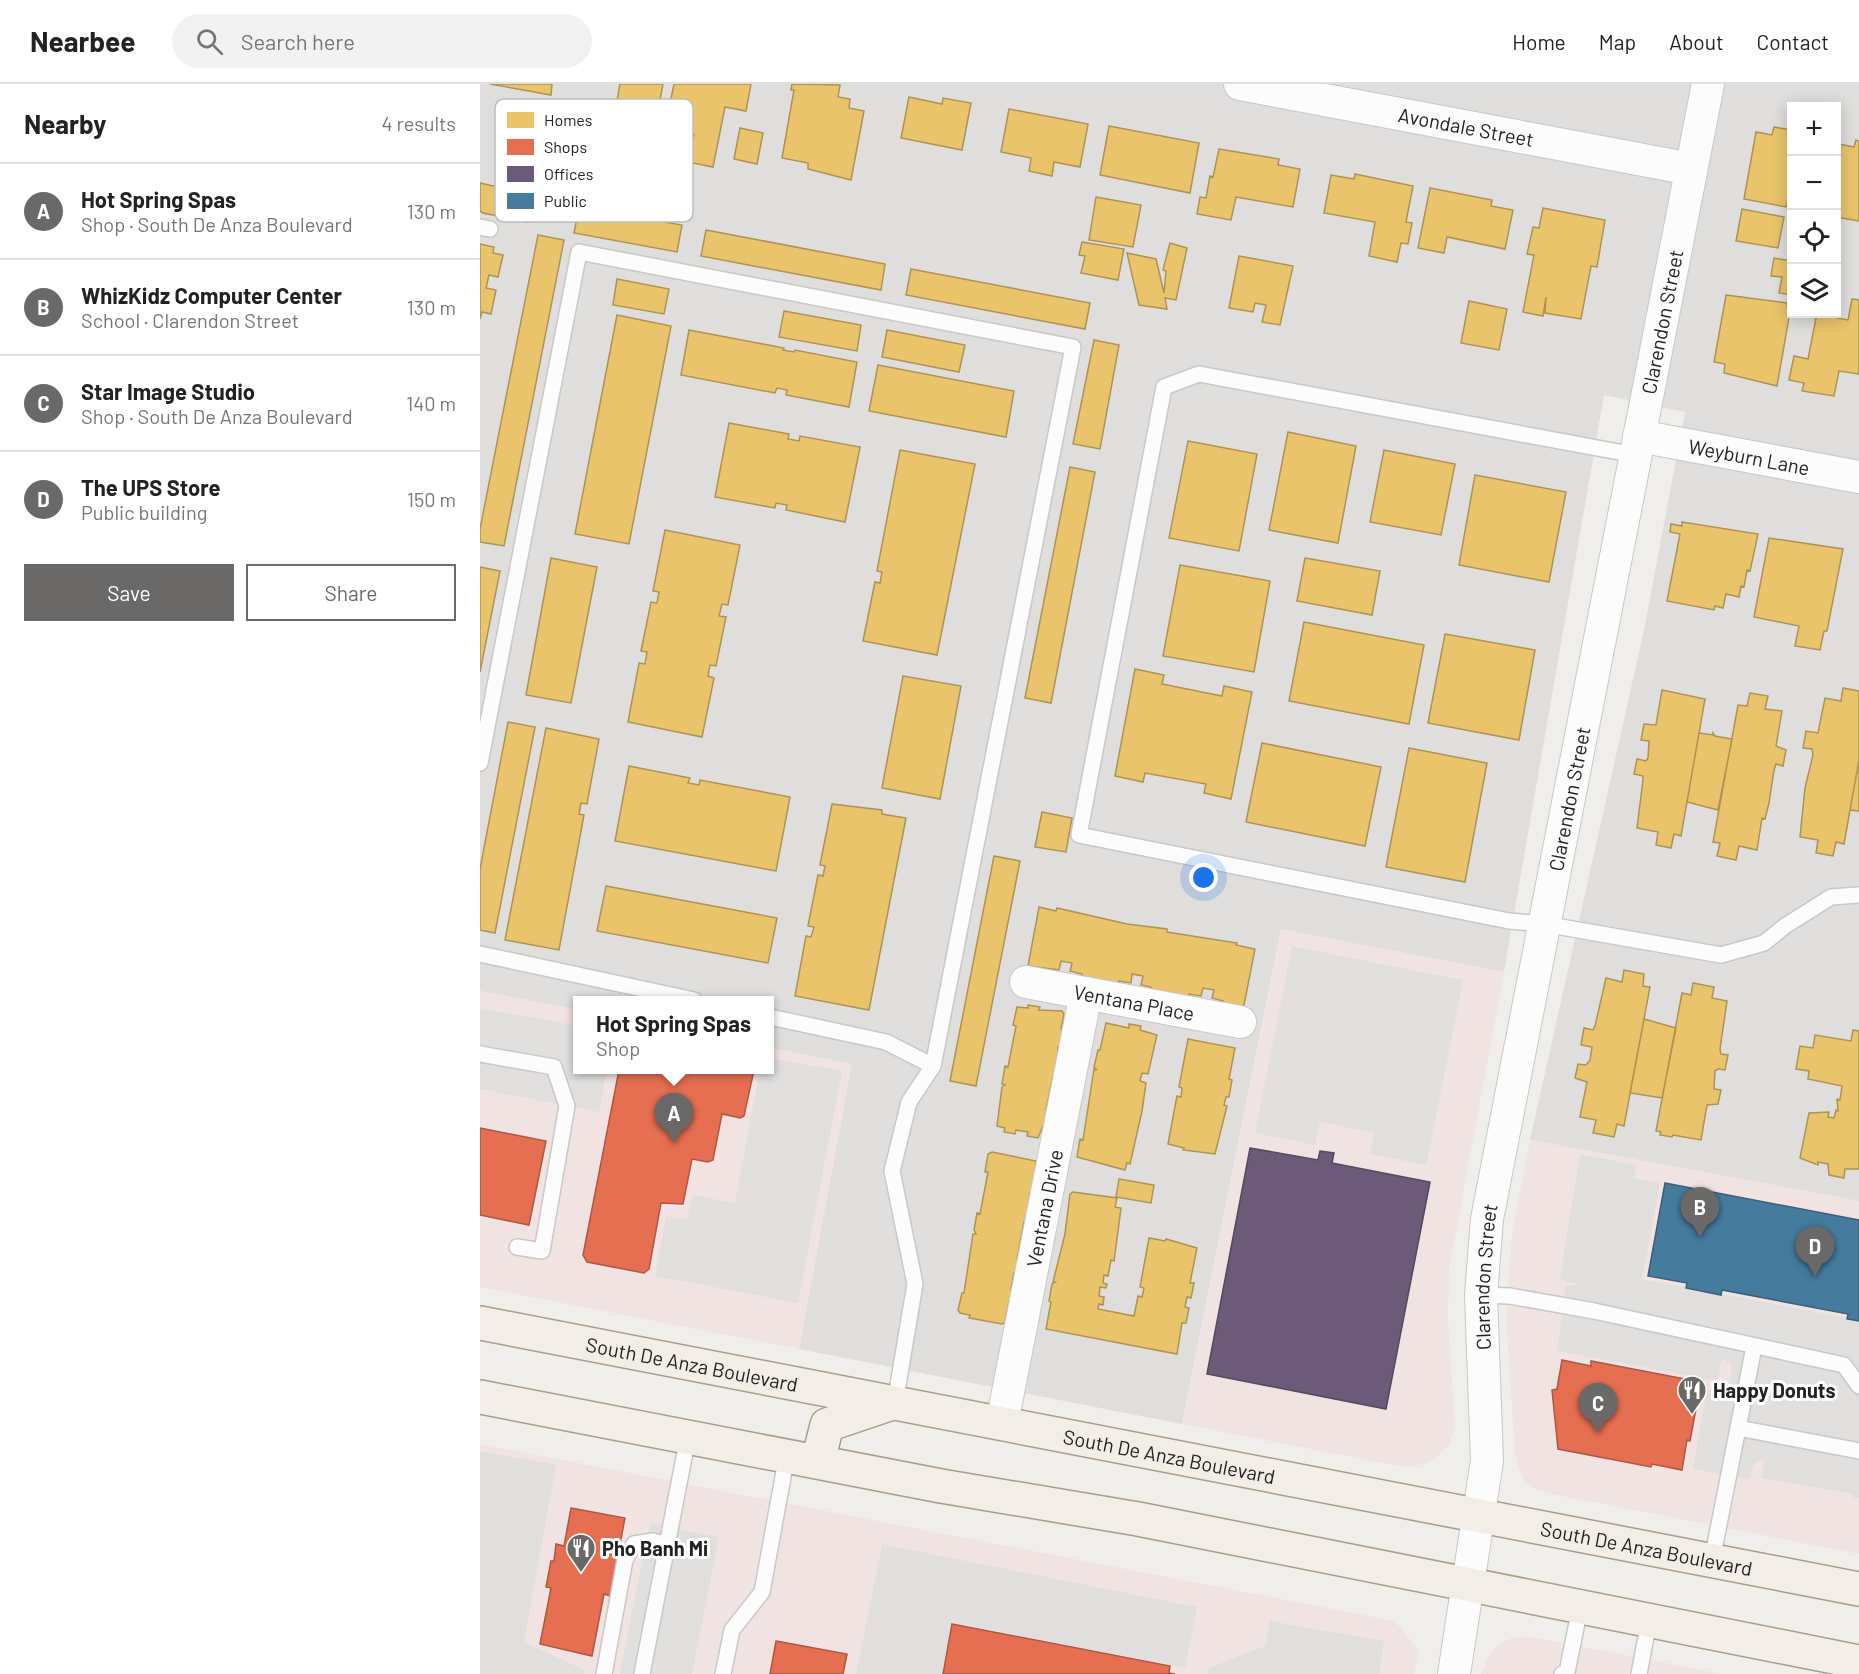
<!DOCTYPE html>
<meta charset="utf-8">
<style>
:root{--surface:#fff;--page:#f2f2f2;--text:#222;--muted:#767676;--line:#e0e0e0;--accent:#6a6968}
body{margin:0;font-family:Barlow,sans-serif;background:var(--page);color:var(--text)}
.controls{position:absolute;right:18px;top:18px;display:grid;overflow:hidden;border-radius:0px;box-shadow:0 3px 15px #0003}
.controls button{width:54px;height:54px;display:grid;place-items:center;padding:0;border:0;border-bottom:2px solid var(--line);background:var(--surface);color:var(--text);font:30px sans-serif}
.you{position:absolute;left:724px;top:794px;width:21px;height:21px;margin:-15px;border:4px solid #fff;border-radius:50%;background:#1a73e8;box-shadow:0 0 0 9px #1a73e833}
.badge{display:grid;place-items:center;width:39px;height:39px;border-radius:50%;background:var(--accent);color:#fff;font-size:20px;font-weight:700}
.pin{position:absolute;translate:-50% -50px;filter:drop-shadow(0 2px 3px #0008)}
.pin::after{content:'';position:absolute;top:32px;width:21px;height:18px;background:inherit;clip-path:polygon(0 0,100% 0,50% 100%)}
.popup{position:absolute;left:93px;top:912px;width:201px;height:78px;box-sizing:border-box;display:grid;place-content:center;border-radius:0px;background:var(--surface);filter:drop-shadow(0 2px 4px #0005);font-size:20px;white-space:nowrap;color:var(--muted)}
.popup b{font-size:22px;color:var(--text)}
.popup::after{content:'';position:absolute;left:50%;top:100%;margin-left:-12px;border:12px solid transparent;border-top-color:var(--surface)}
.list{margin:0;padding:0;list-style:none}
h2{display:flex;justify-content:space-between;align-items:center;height:78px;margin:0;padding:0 24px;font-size:26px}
h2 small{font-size:20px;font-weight:400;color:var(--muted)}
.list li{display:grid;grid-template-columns:39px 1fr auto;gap:18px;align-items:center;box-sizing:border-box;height:96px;padding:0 24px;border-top:2px solid var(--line)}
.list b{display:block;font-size:22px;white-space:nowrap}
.list p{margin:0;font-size:20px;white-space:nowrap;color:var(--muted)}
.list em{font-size:20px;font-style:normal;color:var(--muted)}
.actions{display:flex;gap:12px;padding:18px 24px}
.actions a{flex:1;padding:14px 0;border:2px solid var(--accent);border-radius:0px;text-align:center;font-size:21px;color:var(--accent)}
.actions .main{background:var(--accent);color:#fff}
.icon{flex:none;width:33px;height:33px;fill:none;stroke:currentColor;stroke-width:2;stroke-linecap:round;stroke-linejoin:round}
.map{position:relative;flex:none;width:1379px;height:1590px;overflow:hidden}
header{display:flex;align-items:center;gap:36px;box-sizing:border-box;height:84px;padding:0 30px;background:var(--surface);border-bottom:2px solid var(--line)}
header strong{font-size:28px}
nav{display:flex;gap:33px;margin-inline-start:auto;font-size:21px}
.search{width:420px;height:54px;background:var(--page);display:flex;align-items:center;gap:15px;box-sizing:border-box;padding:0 21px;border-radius:33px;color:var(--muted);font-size:22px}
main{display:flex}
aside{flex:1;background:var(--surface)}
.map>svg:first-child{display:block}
.residential{fill:#dfdedc;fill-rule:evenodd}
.commercial{fill:#f1e3e1}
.parking{fill:#e0dfde}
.homes{fill:#e9c46a;stroke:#ad9354;stroke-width:1.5}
.shops{fill:#e76f51;stroke:#ac5843;stroke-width:1.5}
.offices{fill:#6d597a;stroke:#564860;stroke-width:1.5}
.public{fill:#457b9d;stroke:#3a6078;stroke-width:1.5}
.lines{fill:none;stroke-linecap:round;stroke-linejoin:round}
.lane-casing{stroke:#c9c8c7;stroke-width:18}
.street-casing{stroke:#c9c8c7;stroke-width:34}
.primary-casing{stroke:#a79c86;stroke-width:36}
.lane{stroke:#fdfcfc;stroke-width:15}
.street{stroke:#fdfcfc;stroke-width:32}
.primary{stroke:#f3ede7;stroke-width:33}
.labels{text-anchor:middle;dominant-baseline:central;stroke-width:6;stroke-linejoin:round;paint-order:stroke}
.street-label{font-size:20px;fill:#222;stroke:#fff}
.poi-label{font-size:20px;font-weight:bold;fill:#222;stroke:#fff;text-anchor:start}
.key{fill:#fff;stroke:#bdbdbd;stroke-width:1.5}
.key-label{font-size:16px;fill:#222}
</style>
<header>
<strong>Nearbee</strong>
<div class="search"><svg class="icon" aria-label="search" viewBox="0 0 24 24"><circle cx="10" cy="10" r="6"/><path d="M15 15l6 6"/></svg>Search here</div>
<nav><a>Home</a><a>Map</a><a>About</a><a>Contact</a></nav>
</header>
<main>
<aside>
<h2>Nearby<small>4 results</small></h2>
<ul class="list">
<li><span class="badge">A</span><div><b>Hot Spring Spas</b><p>Shop · South De Anza Boulevard</p></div><em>130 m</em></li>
<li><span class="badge">B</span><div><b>WhizKidz Computer Center</b><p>School · Clarendon Street</p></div><em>130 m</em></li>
<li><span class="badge">C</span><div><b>Star Image Studio</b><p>Shop · South De Anza Boulevard</p></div><em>140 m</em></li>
<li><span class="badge">D</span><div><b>The UPS Store</b><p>Public building</p></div><em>150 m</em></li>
</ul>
<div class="actions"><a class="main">Save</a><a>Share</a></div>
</aside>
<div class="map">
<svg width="1379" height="1590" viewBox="0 0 1379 1590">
<rect width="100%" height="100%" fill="#f0eeeb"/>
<path class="residential" d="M0,0h1379v1117l-329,-61 114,-510 41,-218 -81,-17 -100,577 -223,-42 -99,494 -383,-75 52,-285 -81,-16v-48h-192v10l-98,-19zM1312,22h44v208h-44z"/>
<path class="commercial" d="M801,845l223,43 -55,297 -1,50 7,108 -5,16 -13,15 -10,5 -12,3h-17l-216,-42z
M0,907l98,19v60h192v-22l82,16 -53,285 -319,-62z
M1050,1056l329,61v353l-307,-60 -20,-6 -9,-8 -8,-25 -9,-140 6,-80z
M0,1360l915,177 24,30 -5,23h-934z
M1043,1553l15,1 184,36h-241l10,-22 9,-8 12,-6z"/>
<path class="parking" d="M812,862l171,34 -37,185 -56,-11 4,-21 -54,-11 -5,23 -60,-12z
M0,924l98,18v44h29l-8,42 -119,-23z
M290,974l72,13 -44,232 -143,-27 11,-60 21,4 5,-25 43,8 25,-133h10z
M1100,1070l56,11 -2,13 26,5 -18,96 217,41v178l-7,-1v-3l-91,-16 4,-19 -11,4 -4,16 -57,-10 14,-79 21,4 4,-21 -2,-10 -8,-5 -5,23 -160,-30 9,-66h13l-19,-6z
M0,1367l76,14 -32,177 61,28 -1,4h-104z
M170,1439l69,14 -27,137h-72z
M402,1460l315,63 -12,61 -233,-46 -11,52h-85z
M790,1537l114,20 -5,33h-171l1,-6 56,-22z"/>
<path class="homes" d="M10,0h62l-1,11z
M140,0h43l-14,74 -41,-8z
M194,0h77l-5,27 -21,-4 -12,60 -25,-5 6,-28 -29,-6z
M312,0l48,1 -2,12 12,2 -1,9 15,3 -13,69 -43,-11v-6l-26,-5 12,-68h-3z
M429,13l33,7 1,-6 28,5 -9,47 -61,-12z
M529,25l79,15 -8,43 -26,-5 -2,14 -23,-5 2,-13 -30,-6z
M75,27l36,6 -6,39 -36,-7z
M629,42l90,17 -9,50 -90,-18z
M1294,43l18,3v69h-4l-2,8 -42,-8 12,-67 16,3z
M260,44l23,5 -6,31 -23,-5z
M1376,56l3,1v80l-23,-4 2,-73 16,3z
M739,65l60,10 -1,6 22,4 -7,38 -57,-10 -5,23 -34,-6 3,-17 6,1 4,-22 3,1z
M875,90l58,12 -7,36 6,1 -4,21 -7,-1 -4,19 -28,-6 6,-34 -51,-9 7,-38 23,4z
M0,99l54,12 -6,27 -45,-9 -3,-2z
M950,104l62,12 -1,6 22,4 -8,39 -58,-12 -3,16 -26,-5z
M616,113l45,8 -8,42 -44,-7z
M99,123l103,18 -5,27 -103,-19z
M1063,124l62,12 -8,47 -6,-1 -10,53 -36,-6 1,-16 -3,19 -20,-4 11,-57 -7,-1 6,-27 6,1z
M1262,125l42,8 -6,31 -42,-7z
M226,146l179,34 -4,26 -180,-34z
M58,151l26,5 -60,306 -24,-4v-13z
M602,158l42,7 -6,31 -37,-7 4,-17 -6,-1z
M690,159l17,5 -11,52 -11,-2 2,11 -28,-4 -12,-52 29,6 8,34 2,-22 -3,-1z
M0,160l14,3 -1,6 10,2 -5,22 -9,-2 -3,13 10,2 -5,24 -9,-2 -2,7z
M759,172l54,10 -13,59 -18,-3 4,-17 -11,-2 -2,9 -24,-4z
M1294,174l18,3v34l-13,-2 3,-16 -11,-1z
M431,185l179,34 -5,26 -179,-34z
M137,195l52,10 -5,25 -51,-9z
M1246,211l61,8v3h4l-14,80 -53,-13 1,-9 -11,-2z
M1372,215l7,1v74l-20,-3 -5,25 -32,-5 2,-8 -15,-3 5,-24 14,3 8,-41 -6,-1 1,-3h25v-11l4,1 -3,14 11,2z
M989,217l38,8 -8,41 -38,-7z
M304,227l77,14 -4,26 -78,-14z
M137,231l54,11 -42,218 -54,-10z
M209,246l95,18 -1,2 11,2 1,-2 62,12 -8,45 -63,-12 1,-5 -10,-2 -2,5 -94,-18z
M407,246l78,15 -6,27 -77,-15z
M614,256l25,5 -19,104 -27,-5z
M398,281l136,26 -8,46 -137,-26z
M249,339l60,11 -1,5 11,2 1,-5 60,11 -15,75 -59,-12 1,-5 -11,-2 -1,5 -60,-11z
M808,348l68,14 -18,97 -69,-13z
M708,357l69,13 -18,97 -70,-13z
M420,366l75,14 -38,191 -74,-14 12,-59 5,1 2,-11 -5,-1z
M904,366l71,14 -14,71 -71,-13z
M590,383l25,5 -44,231 -26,-5z
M995,391l91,17 -17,90 -90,-17z
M1202,438l76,12 -8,37 -3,-1 -3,17 -3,-1 -2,11 -13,-3 -3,14 -8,-2 -1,4 -47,-9 13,-67 -10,-2 1,-8 11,2z
M185,446l75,15 -12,60 -6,-1 -3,12 7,1 -10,49 -6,-1 -2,11 6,2 -12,59 -74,-15 11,-59 6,1 2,-12 -6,-1 10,-49 6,1 2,-11 -6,-1z
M1289,454l74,11 -16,82h-3l-4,19 -25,-4 4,-20 -45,-9z
M71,474l46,9 -26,136 -45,-8z
M825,474l75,13 -8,44 -75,-14z
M700,481l90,16 -16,91 -91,-16z
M0,483l20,4 -20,101z
M824,538l120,23 -15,79 -120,-23z
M965,550l90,16 -16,90 -91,-17z
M655,585l29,6 -2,9 60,12 2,-10 28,6 -21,107 -27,-6 2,-9 -61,-11 -2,9 -28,-6z
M423,592l58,10 -21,113 -58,-11z
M1363,604l16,3v69l-15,84 -8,-2 -3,14 -17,-3 2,-13 -18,-3 5,-49 8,-33 -1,-6 -9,-1 3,-17 12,2 7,-35 16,3z
M1182,606l43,9 -24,137 -7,-2 -3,14 -15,-3 2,-13 -21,-4 6,-48v-4l-9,-2 3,-15 9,2 2,-3 1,-17 -8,-1 3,-16 12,1z
M1270,609l18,3 -3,13 17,2 -6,35 10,4 -3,16 -7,-2 -2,6 -5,33 -4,16 -3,-1 -5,32 -18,-4 -3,14 -19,-4 3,-13 -7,-1 25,-137 9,1z
M28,638l27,5 -40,206 -15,-3v-61z
M66,644l53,11 -12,65 -6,-1 -2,11 5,1 -25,135 -54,-10z
M1219,649l14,2v-2l2,3 17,3 -14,71 -31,-8z
M782,659l119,24 -16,79 -119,-24z
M929,664l78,15 -22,119 -79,-15z
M1379,676v51l-9,-1z
M149,682l61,12 -2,5 11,2 1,-5 90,17 -14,74 -161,-30z
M352,720l50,6v4l24,4 -37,192 -74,-14 11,-60 5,1 3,-10 -6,-1 10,-51 5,1 2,-10 -5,-1z
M562,728l30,6 -6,34 -31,-5z
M514,772l26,5 -44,225 -26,-5z
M126,802l171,32 -9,45 -171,-32z
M559,823l17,4 1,-3 70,16 40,5v3l70,11 -1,2 19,4 -11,56 -4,2 -18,-4 1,-2 -11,-3 2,-8 -11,-2 -2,8 -12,-2 -1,3 -37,-7v-3l-10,-2 2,-9 -11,-2 -1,9 -12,-2 -1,3 -36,-8v-2l-12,-3 2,-8 -11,-2 -2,9 -31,-4z
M1144,886l20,4 -1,12 7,1 -26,139 -7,-2 -3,13 -21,-4 3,-13 -16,-3 7,-35 -12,-4 3,-14 8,1 4,-5 2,-13 -11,-2 3,-17 9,2 2,-4 11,-48 16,4z
M1213,899l21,4 -2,11 15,3 -7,48 1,5 7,1 -3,15 -7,-1 -3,2 -1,18 7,1 -3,14 -11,1 -6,35 -28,-5 -1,2 -12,-2 1,-3 -5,-1 26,-138 9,2z
M548,921l12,2 -1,3 23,1 2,3 -3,15 4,1 -4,17h-3l-2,29h-3l-7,34h3l-3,17 -3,-1 -5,12 -11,-2 1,-4 -12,-2 -1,4 -11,-2 1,-4 -8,-2 5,-39 3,-2 -3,-1 3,-18 3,1 8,-41 -3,-1 4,-18 11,1z
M1164,935l32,9 -14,70 -32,-5z
M626,939l23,5v-4l12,2 -1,4 17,5 -9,39 -6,-1 -2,8 6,2 -4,28 -12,53 -3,-1 -2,7 -48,-13 3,-18 3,1 11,-71 3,1 -3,-3 4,-17h2z
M1373,946l6,1v138h-14l-1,9 -15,-3 -1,-11 -10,-2v3l-18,-7 9,-45 20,-1 -1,5 6,1 2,-8 2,1 -1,-12 3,1 2,-14 -34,-7 1,-8 -13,-2 4,-23 13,2 2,-13 36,6z
M708,955l47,9 -6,31 3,1 -3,17h-3l-2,8 3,1 -12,48 -32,-4 1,-2 -16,-4 9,-48 4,1 1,-9 -3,-1z
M512,1068l44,9 -3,33 -3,-1 -3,29h-3l-7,38 3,1 -3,12h-3l-3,16h3l-2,12h-3l-4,21 -3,2 -33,-6 1,-3 -10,-2 -2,-3 4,-17h2l9,-59h3l-2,-4 3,-17 3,1 8,-42h-3l3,-18z
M639,1095l35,6 -3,18 -35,-6z
M593,1108l44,6 -2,9 6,1 -7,53 -3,-1 -3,16 -4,-1 -1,8 4,1 -1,4 -6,-1 -1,9 5,1 -1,8 -4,-1 -1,5 36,7 4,-20 4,1 2,-9 -4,-1 9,-49 16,3 1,-2 31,9 -7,35h4l-3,15 -4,-1 -2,10 4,1 -3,15h-4l-5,31 -131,-25 5,-27 -2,-1 3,-17 3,-2h-2l12,-48 5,-40z"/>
<path class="shops" d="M139,986h135l-10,46 -4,2 -18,-4 -9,46 -5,2 -16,-3 -9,45 -22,-1 -12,66 -5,4 -57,-11 -4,-7z
M0,1044l66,13 -17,84 -49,-10z
M1082,1276l29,6v-5l110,21 -11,59 -3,-1 -5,30 -30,-6 -1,3 -93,-18 -6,-59 5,-1z
M91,1424l54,10 -15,78 -6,-2 -12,62 -52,-12 11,-56 -5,-1 5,-26h3l2,-17 8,2z
M472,1540l218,42 -1,7 6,1h-232z
M296,1557l71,13 -4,20h-73z"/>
<path class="offices" d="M770,1064l68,12 2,-9 14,2 -2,10 98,19 -44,227 -179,-35z"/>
<path class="public" d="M1185,1099l194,37v101l-12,-2 1,-5 -126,-24 -1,5 -35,-7 1,-5 -39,-7z"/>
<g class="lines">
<g class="lane-casing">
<path id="lane" d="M0,143l10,2
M1155,371l-436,-81 -35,13 -85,448 430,86 35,3 177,31 43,-12 21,-17 46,-29 28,-2
M0,679l99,-511 494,95 -140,719 -24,36 -17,69 23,113 -20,119
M0,870l214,46
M290,933l116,25 47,24
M0,970l74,13 13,39 -25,145 -25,-4
M1001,1211l29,1 84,15 250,54 15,21
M1258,1344l16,-81
M1232,1476l26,-132 121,23
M124,1590l21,-114 9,-16 19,-3 14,4
M162,1590l46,-237
M243,1590l9,-44 30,-38 25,-137
M1082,1590l5,-2 13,-64
M1159,1590l10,-53"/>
</g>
<g class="street-casing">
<g id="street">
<path id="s1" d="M760,0l451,85"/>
<path id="s2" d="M1159,352l220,41"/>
<path id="s3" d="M546,898l214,40"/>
<path id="s4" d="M522,1339l84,-430"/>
<path id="s5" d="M974,1590l33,-213 -6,-166 6,-76 221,-1135"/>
</g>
</g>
<g class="primary-casing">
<g id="primary">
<path id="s6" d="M0,1239l1379,266"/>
<path d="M0,1313l461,89 197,33 721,143"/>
<path d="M338,1377l9,-36 65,-22"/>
</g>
</g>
<use href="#lane" class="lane"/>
<use href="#street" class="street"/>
<use href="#primary" class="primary"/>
</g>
<defs>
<g id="restaurant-pin" transform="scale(1.5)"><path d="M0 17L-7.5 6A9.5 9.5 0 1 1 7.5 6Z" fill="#6a6968" stroke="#fff"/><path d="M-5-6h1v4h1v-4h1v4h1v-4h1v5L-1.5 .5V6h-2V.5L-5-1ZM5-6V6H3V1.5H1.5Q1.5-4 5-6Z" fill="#fff"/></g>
</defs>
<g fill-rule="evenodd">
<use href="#restaurant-pin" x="1212" y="1306"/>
<use href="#restaurant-pin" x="101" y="1464"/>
</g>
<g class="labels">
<g class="street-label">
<text stroke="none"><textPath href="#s1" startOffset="230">Avondale Street</textPath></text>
<text stroke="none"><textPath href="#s5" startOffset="1372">Clarendon Street</textPath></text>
<text stroke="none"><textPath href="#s2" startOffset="112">Weyburn Lane</textPath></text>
<text stroke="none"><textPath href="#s5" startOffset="886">Clarendon Street</textPath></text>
<text stroke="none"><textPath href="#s3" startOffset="110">Ventana Place</textPath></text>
<text stroke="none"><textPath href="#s4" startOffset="219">Ventana Drive</textPath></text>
<text stroke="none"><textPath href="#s5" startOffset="400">Clarendon Street</textPath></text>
<text stroke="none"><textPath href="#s6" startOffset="216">South De Anza Boulevard</textPath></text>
<text stroke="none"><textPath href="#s6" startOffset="702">South De Anza Boulevard</textPath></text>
<text stroke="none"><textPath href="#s6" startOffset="1188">South De Anza Boulevard</textPath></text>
</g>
<g class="poi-label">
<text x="1233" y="1306">Happy Donuts</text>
<text x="122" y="1464">Pho Banh Mi</text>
</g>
</g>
<rect x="15" y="15" width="198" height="123" rx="9" class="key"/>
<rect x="27" y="28" width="27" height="16" fill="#e9c46a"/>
<rect x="27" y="55" width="27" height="16" fill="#e76f51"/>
<rect x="27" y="82" width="27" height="16" fill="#6d597a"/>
<rect x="27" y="109" width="27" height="16" fill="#457b9d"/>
<g class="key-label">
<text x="64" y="42">Homes</text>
<text x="64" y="69">Shops</text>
<text x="64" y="96">Offices</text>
<text x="64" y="123">Public</text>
</g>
</svg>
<div class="controls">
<button>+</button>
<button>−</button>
<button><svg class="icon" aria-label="locate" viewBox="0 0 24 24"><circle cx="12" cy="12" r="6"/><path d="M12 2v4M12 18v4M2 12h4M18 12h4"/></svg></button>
<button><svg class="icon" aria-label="layers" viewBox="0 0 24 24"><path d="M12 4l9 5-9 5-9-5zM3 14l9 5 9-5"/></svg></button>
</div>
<div class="you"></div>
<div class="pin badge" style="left:194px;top:1059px">A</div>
<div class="popup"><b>Hot Spring Spas</b>Shop</div>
<div class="pin badge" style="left:1220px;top:1153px">B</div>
<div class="pin badge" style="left:1118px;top:1349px">C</div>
<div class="pin badge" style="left:1335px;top:1192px">D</div>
</div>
</main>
